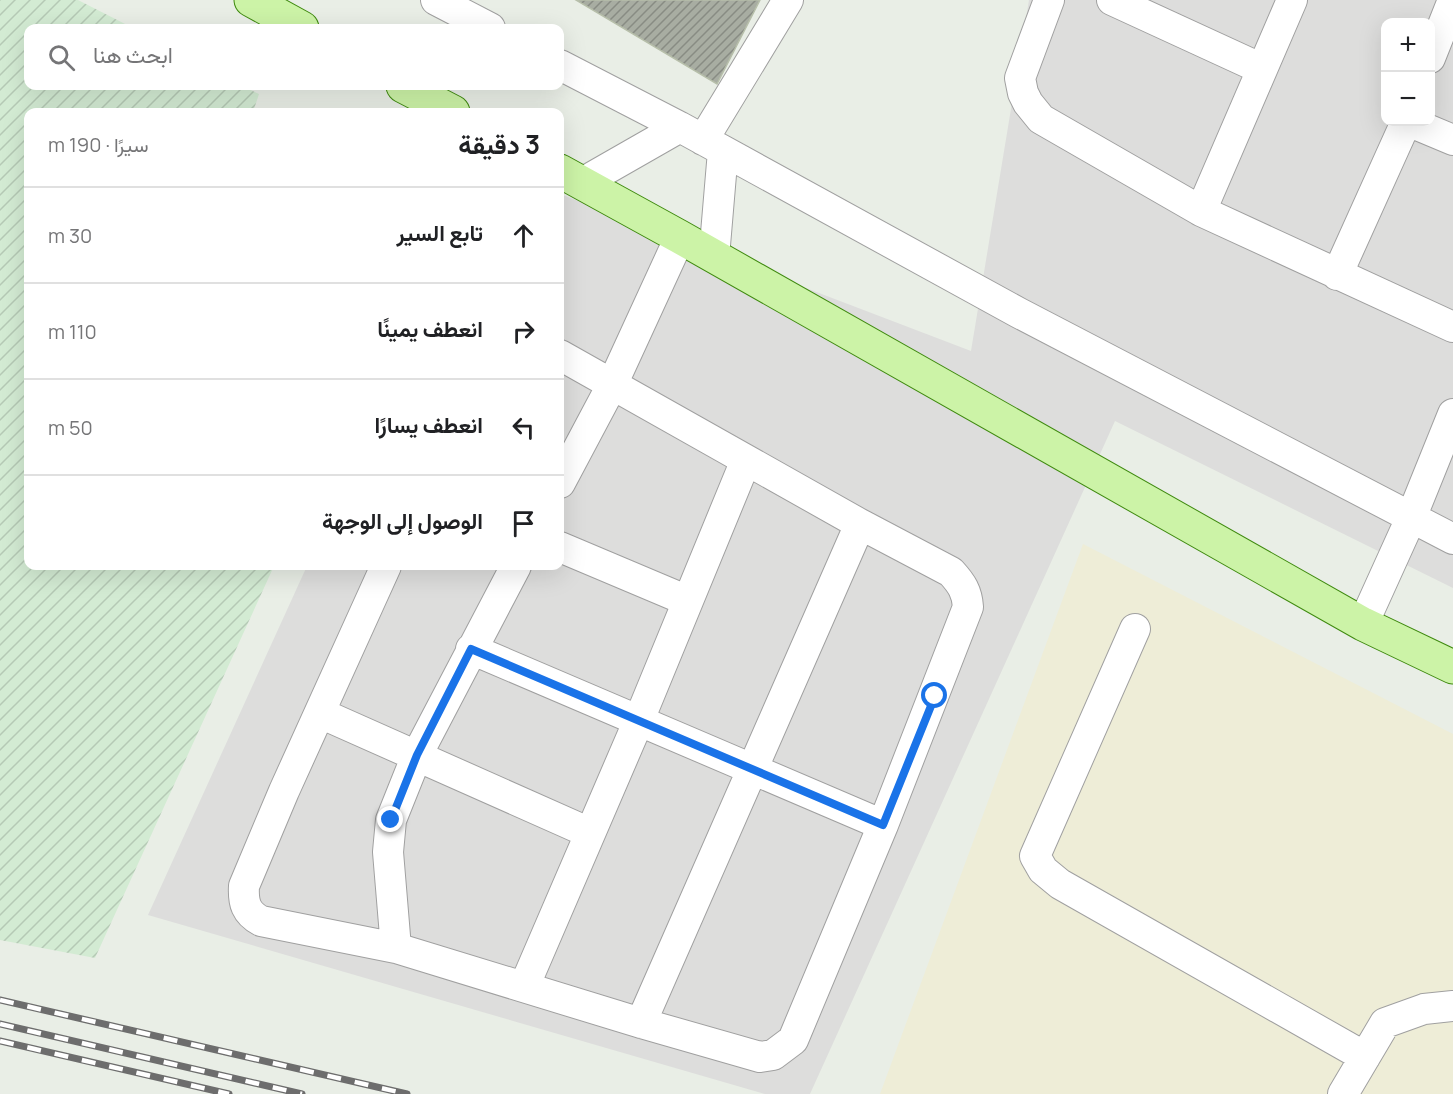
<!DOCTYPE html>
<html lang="ar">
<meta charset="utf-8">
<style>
:root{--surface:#fff;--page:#f6f6f6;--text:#202124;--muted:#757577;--line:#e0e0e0}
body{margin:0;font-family:Manrope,Vazirmatn,sans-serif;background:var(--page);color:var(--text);direction:rtl}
.controls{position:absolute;right:18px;top:18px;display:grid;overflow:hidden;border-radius:12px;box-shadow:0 6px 24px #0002}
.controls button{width:54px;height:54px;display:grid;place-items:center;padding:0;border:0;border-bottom:2px solid var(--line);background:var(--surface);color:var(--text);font:30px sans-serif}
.stop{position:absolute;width:18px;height:18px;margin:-14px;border:4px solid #1a73e8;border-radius:50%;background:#fff}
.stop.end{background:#1a73e8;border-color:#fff;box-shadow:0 2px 6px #0008}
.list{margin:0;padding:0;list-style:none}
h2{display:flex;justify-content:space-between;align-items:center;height:78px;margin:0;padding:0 24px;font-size:26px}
h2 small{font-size:20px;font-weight:400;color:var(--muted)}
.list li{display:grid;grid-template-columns:39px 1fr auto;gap:18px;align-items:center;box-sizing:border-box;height:96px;padding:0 24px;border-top:2px solid var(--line)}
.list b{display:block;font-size:22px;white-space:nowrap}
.list em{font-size:20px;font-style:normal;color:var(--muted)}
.icon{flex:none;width:33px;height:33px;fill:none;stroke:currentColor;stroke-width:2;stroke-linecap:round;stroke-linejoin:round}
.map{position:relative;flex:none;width:1453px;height:1094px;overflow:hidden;direction:ltr}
.search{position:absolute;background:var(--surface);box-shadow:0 6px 24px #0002;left:24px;top:24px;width:540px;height:66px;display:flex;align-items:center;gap:15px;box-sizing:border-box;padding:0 21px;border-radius:12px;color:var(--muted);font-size:22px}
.panel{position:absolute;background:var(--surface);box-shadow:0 6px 24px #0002;left:24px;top:108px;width:540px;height:462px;border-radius:12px;direction:rtl}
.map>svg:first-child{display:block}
.residential{fill:#dddddc;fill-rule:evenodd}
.commercial{fill:#eeedd7}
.farmland{fill:url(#farmland-furrows)}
.building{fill:url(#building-hatch);stroke:#b7bfaa;stroke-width:1.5}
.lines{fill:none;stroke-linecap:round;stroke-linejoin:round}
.minor-casing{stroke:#a0a0a0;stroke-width:32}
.major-casing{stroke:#3f8a0f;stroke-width:35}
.minor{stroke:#fff;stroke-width:30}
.major{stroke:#ccf3a7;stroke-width:33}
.rail-casing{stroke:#6d6d6d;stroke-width:7}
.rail{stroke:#fff;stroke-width:4.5;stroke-dasharray:14;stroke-linecap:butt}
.route{stroke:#1a73e8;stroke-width:8}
</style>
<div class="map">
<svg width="1453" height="1094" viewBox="0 0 1453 1094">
<defs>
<pattern id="farmland-furrows" width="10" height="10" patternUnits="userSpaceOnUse" patternTransform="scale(1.5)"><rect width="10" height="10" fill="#d3ebd3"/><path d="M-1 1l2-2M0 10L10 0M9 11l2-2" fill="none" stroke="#b5c9b5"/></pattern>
<pattern id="building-hatch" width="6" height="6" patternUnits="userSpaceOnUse" patternTransform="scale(1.5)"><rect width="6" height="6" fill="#a8ada2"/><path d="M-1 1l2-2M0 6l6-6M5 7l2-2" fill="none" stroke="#888c83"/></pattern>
</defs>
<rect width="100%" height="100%" fill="#e9eee6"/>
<path class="residential" d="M1029,0h424v588l-338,-167 -305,673h-45l-617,-179 159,-349h253v-372l411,157zM1386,22h44v100h-44z"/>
<path class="commercial" d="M1083,544l370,190v360h-573z"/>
<path class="farmland" d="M0,0h78l55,28h-105v58h214l17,8 -6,18h-225v454h246l-179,392 -95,-18z"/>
<path class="building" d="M576,0h184l-43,84z"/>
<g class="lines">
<g class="minor-casing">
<path id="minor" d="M436,0l54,28
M1049,0l-29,78 3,15 5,10 13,16 160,92 252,116
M1112,0l150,69
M1430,58l23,-58
M560,65l120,62
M1410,122l43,18
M703,140l85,-140
M582,183l98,-56 339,186 434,226
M1201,211l91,-211
M714,257l9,-106
M1337,275l69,-153
M560,355l300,169 -219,499
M560,483l52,-98 68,-148
M560,547l128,54
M386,566l-102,225 -40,95c-1,17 2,27 17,35l135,27
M516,566l-99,189 -26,65 -3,32 8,96 245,75 119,34 13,-2 20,-15 90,-215 85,-218c-1,-15 -6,-23 -17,-35l-91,-48
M1363,624l48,-106 42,-104
M1135,629l-100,227 8,14 17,14 305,173
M471,649l412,176
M320,713l270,120
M524,987l115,-267 107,-260
M1343,1094l42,-71 39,-14 29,-3"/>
</g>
<g class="major-casing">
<path id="major" d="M251,0l51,28
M403,86l50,26
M560,171l120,66 683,387 90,43"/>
</g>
<use href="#minor" class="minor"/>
<use href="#major" class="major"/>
<g class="rail-casing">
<path id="rail" d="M0,1000l407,94
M0,1024l302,70
M0,1041l229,53"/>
</g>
<use href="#rail" class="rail"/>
</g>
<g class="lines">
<path class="route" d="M391,820l26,-65 54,-106 412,176 52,-129"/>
</g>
</svg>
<div class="controls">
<button>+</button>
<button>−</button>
</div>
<div class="stop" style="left:935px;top:696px"></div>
<div class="stop end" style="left:391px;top:820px"></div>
<div class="search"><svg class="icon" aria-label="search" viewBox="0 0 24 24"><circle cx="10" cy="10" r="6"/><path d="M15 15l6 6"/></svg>ابحث هنا</div>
<section class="panel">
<h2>3 دقيقة<small>سيرًا · 190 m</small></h2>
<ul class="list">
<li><svg class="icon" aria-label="ahead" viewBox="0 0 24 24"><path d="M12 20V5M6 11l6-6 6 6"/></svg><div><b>تابع السير</b></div><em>30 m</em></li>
<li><svg class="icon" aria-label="right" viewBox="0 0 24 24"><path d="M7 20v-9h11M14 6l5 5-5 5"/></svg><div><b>انعطف يمينًا</b></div><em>110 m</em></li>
<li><svg class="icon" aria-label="left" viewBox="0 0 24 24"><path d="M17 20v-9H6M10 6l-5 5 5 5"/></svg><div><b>انعطف يسارًا</b></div><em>50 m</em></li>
<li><svg class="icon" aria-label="arrive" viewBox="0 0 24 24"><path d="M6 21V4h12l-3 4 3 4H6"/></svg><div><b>الوصول إلى الوجهة</b></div></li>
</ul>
</section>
</div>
